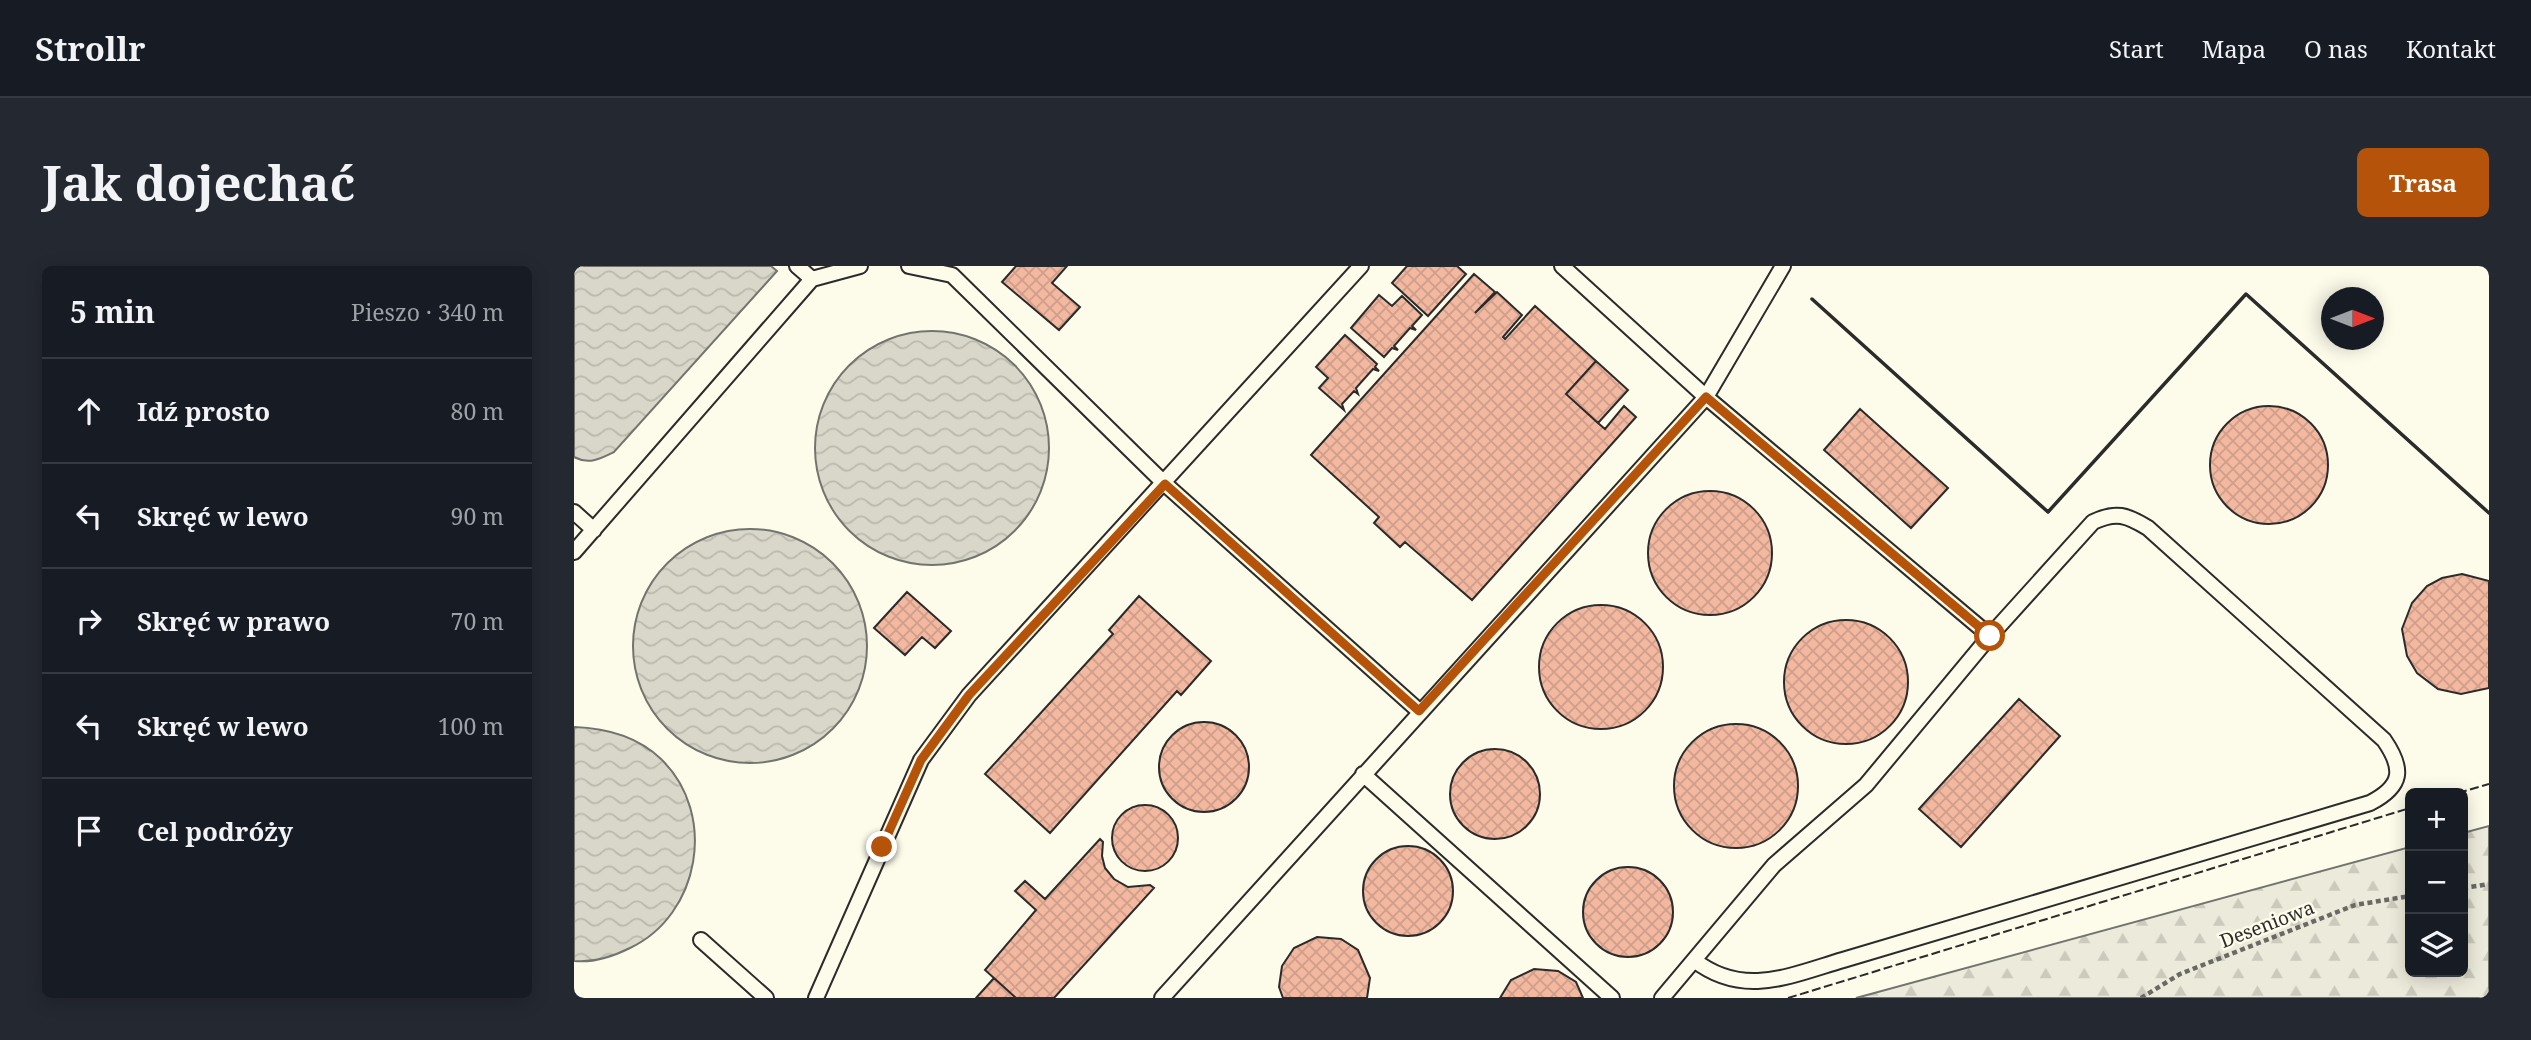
<!DOCTYPE html>
<html lang="pl">
<meta charset="utf-8">
<style>
:root{--surface:#171b24;--page:#242831;--text:#f1f3f6;--muted:#9ea1a6;--line:#363941;--accent:#b45309}
body{margin:0;font-family:"Noto Serif",serif;background:var(--page);color:var(--text)}
.controls{position:absolute;right:21px;bottom:21px;display:grid;overflow:hidden;border-radius:10px;box-shadow:0 4px 18px #0003}
.controls button{width:63px;height:63px;display:grid;place-items:center;padding:0;border:0;border-bottom:2px solid var(--line);background:var(--surface);color:var(--text);font:35px sans-serif}
.compass{position:absolute;left:1747px;top:21px;width:63px;height:63px;border-radius:50%;background:var(--surface);box-shadow:0 4px 18px #0003;rotate:90deg}
.stop{position:absolute;width:21px;height:21px;margin:-16px;border:5px solid #b45309;border-radius:50%;background:#fff}
.stop.end{background:#b45309;border-color:#fff;box-shadow:0 2px 7px #0008}
.list{margin:0;padding:0;list-style:none}
h2{display:flex;justify-content:space-between;align-items:center;height:91px;margin:0;padding:0 28px;font-size:30px}
h2 small{font-size:23px;font-weight:400;color:var(--muted)}
.list li{display:grid;grid-template-columns:46px 1fr auto;gap:21px;align-items:center;box-sizing:border-box;height:105px;padding:0 28px;border-top:2px solid var(--line)}
.list b{display:block;font-size:26px;white-space:nowrap}
.list em{font-size:23px;font-style:normal;color:var(--muted)}
.icon{flex:none;width:38px;height:38px;fill:none;stroke:currentColor;stroke-width:2;stroke-linecap:round;stroke-linejoin:round}
.map{position:relative;flex:none;width:1915px;height:732px;overflow:hidden;border-radius:10px}
header{display:flex;align-items:center;gap:42px;box-sizing:border-box;height:98px;padding:0 35px;background:var(--surface);border-bottom:2px solid var(--line)}
header strong{font-size:33px}
nav{display:flex;gap:38px;margin-inline-start:auto;font-size:24px}
.intro{display:flex;align-items:center;justify-content:space-between;box-sizing:border-box;height:168px;padding:0 42px}
h1{margin:0;font-size:49px}
.button{padding:18px 32px;border-radius:10px;background:var(--accent);color:#fff;font-size:24px;font-weight:700}
main{display:flex;gap:42px;padding:0 42px}
aside{flex:1;background:var(--surface);border-radius:10px;box-shadow:0 4px 18px #0003}
.map>svg:first-child{display:block}
.forest{fill:url(#forest-firs);stroke:#74746e;stroke-width:2}
.water{fill:url(#water-waves);stroke:#74746e;stroke-width:2}
.building{fill:url(#building-cross-hatch);stroke:#2b2b2b;stroke-width:2}
.lines{fill:none;stroke-linecap:round;stroke-linejoin:round}
.service-casing{stroke:#2b2b2b;stroke-width:18}
.path{stroke:#6a6964;stroke-width:4.5;stroke-dasharray:5 3.5;stroke-linecap:butt}
.service{stroke:#fdfbea;stroke-width:14}
.fence{stroke:#2b2b2b;stroke-width:2;stroke-dasharray:9 3.5;stroke-linecap:butt}
.wall{stroke:#2b2b2b;stroke-width:3.5}
.route{stroke:#b45309;stroke-width:9}
.labels{text-anchor:middle;dominant-baseline:central;stroke-width:5;stroke-linejoin:round;paint-order:stroke}
.street-label{font-size:19px;fill:#2b2b2b;stroke:#fdfbea}
</style>
<header>
<strong>Strollr</strong>
<nav><a>Start</a><a>Mapa</a><a>O nas</a><a>Kontakt</a></nav>
</header>
<div class="intro"><h1>Jak dojechać</h1><a class="button">Trasa</a></div>
<main>
<aside>
<h2>5 min<small>Pieszo · 340 m</small></h2>
<ul class="list">
<li><svg class="icon" aria-label="ahead" viewBox="0 0 24 24"><path d="M12 20V5M6 11l6-6 6 6"/></svg><div><b>Idź prosto</b></div><em>80 m</em></li>
<li><svg class="icon" aria-label="left" viewBox="0 0 24 24"><path d="M17 20v-9H6M10 6l-5 5 5 5"/></svg><div><b>Skręć w lewo</b></div><em>90 m</em></li>
<li><svg class="icon" aria-label="right" viewBox="0 0 24 24"><path d="M7 20v-9h11M14 6l5 5-5 5"/></svg><div><b>Skręć w prawo</b></div><em>70 m</em></li>
<li><svg class="icon" aria-label="left" viewBox="0 0 24 24"><path d="M17 20v-9H6M10 6l-5 5 5 5"/></svg><div><b>Skręć w lewo</b></div><em>100 m</em></li>
<li><svg class="icon" aria-label="arrive" viewBox="0 0 24 24"><path d="M6 21V4h12l-3 4 3 4H6"/></svg><div><b>Cel podróży</b></div></li>
</ul>
</aside>
<div class="map">
<svg width="1915" height="732" viewBox="0 0 1915 732">
<defs>
<pattern id="forest-firs" width="22" height="20" patternUnits="userSpaceOnUse" patternTransform="scale(1.75)"><rect width="22" height="20" fill="#ecebdb"/><path d="M5 1l3.5 6h-7zM16 11l3.5 6h-7z" fill="#cbcabc"/></pattern>
<pattern id="water-waves" width="16" height="10" patternUnits="userSpaceOnUse" patternTransform="scale(1.75)"><rect width="16" height="10" fill="#d8d7c9"/><path d="M0 5q4-4 8 0t8 0" fill="none" stroke="#bab9ad"/></pattern>
<pattern id="building-cross-hatch" width="8" height="8" patternUnits="userSpaceOnUse" patternTransform="scale(1.75)"><rect width="8" height="8" fill="#f2b8a0"/><path d="M0 0l8 8M0 8l8-8" fill="none" stroke="#d09e8a"/></pattern>
</defs>
<rect width="100%" height="100%" fill="#fdfbea"/>
<path class="forest" d="M1915,560v172h-633l554,-151v125h53v-139z"/>
<path class="water" d="M0,0h197l6,5 -163,181c-14,7 -25,13 -40,5z
M241 182a117 117 0 1 1 234 0a117 117 0 1 1-234 0Z
M59 380a117 117 0 1 1 234 0a117 117 0 1 1-234 0Z
M0,461c32,1 63,9 87,32 57,55 39,156 -31,189 -16,8 -37,15 -56,13z"/>
<path class="building" d="M442,0h51l-15,17 28,24 -21,23 -57,-48z
M833,0h50l9,8 -38,42 -36,-33z
M900,8l21,18 -20,21 22,-21 25,23 -19,22 2,2 30,-33 61,55 -30,33 32,29 7,6 19,-23 12,11 -164,183 -67,-58 -5,5 -26,-24 5,-6 -68,-62z
M805,29l13,11 10,-10 20,19 -10,11 4,4 -6,-2 -16,18 4,4 -6,-2 -8,9 -33,-29z
M771,69l32,29 -2,3 4,4 -6,-2 -17,19 2,6 -4,-3 -12,13 2,6 -25,-22 9,-10 -12,-11z
M1022,95l32,29 -30,33 -32,-29z
M1636 199a59 59 0 1 1 118 0a59 59 0 1 1-118 0Z
M1286,143l88,79 -37,40 -87,-78z
M1074 287a62 62 0 1 1 124 0a62 62 0 1 1-124 0Z
M1888,308l27,7v107l-28,6 -23,-5 -21,-16 -10,-17 -5,-27 10,-26 15,-17 15,-8z
M333,326l44,39 -16,17 -13,-11 -17,18 -31,-27z
M565,330l72,65 -30,34 -4,-4 -127,142 -65,-59 128,-140 -4,-4z
M965 401a62 62 0 1 1 124 0a62 62 0 1 1-124 0Z
M1210 416a62 62 0 1 1 124 0a62 62 0 1 1-124 0Z
M1445,433l41,37 -99,111 -42,-38z
M585 501a45 45 0 1 1 90 0a45 45 0 1 1-90 0Z
M1100 520a62 62 0 1 1 124 0a62 62 0 1 1-124 0Z
M876 528a45 45 0 1 1 90 0a45 45 0 1 1-90 0Z
M538 572a33 33 0 1 1 66 0a33 33 0 1 1-66 0Z
M526,573l3,3 -1,14 3,12 9,11 14,8 22,-2 4,3 -100,110h-38l-31,-28 51,-60 -21,-19 10,-10 20,18z
M789 625a45 45 0 1 1 90 0a45 45 0 1 1-90 0Z
M1009 646a45 45 0 1 1 90 0a45 45 0 1 1-90 0Z
M743,671l24,2 17,11 12,28 -3,20h-84l-4,-11 3,-21 12,-18z
M960,703l24,2 18,11 7,16h-83l11,-18z
M420,712l22,20h-40z"/>
<g class="lines">
<g class="service-casing">
<path id="service" d="M223,0l15,13
M335,0l43,9 213,209 254,227
M988,0l144,131 284,239
M0,246l20,18
M0,286l238,-273 48,-13
M789,508l249,224
M127,674l65,58
M242,732l105,-238 48,-65 392,-429
M588,732l544,-601 77,-131
M1088,732l112,-133 92,-80 124,-149 103,-114c23,-11 34,-7 55,6l236,212c20,29 19,46 -14,63l-527,157c-54,16 -100,38 -149,0"/>
</g>
<path class="path" d="M1889,622l26,-4
M1567,732l39,-24 175,-69 55,-9"/>
<use href="#service" class="service"/>
<path class="fence" d="M1884,527l31,-9
M1214,732l622,-190"/>
<path class="wall" d="M1238,33l236,213 198,-218 243,219"/>
</g>
<g class="lines">
<path class="route" d="M308,581l39,-87 48,-65 196,-211 254,227 287,-314 284,239"/>
</g>
<g class="labels">
<g class="street-label">
<text transform="translate(1693 658) rotate(-21)">Deseniowa</text>
</g>
</g>
</svg>
<div class="controls">
<button>+</button>
<button>−</button>
<button><svg class="icon" aria-label="layers" viewBox="0 0 24 24"><path d="M12 4l9 5-9 5-9-5zM3 14l9 5 9-5"/></svg></button>
</div>
<svg class="compass" viewBox="-18 -18 36 36"><path d="M0-13l5 13h-10z" fill="#e53935"/><path d="M0 13l5-13h-10z" fill="#9ea1a6"/></svg>
<div class="stop" style="left:1416px;top:370px"></div>
<div class="stop end" style="left:308px;top:581px"></div>
</div>
</main>
